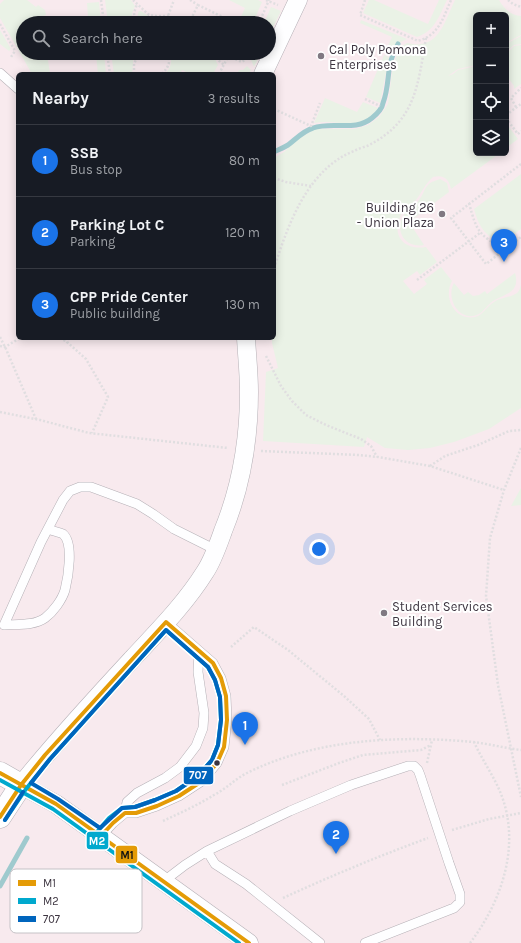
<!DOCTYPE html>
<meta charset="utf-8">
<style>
:root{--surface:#171b24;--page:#242831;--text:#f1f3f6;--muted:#9ea1a6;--line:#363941;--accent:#1a73e8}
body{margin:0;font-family:Karla,sans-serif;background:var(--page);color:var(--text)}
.controls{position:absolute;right:12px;top:12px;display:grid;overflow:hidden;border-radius:6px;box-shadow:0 2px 10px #0003}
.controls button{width:36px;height:36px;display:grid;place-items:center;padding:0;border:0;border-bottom:1px solid var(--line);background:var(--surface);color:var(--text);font:20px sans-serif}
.you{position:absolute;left:319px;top:549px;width:14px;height:14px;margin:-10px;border:3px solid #fff;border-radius:50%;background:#1a73e8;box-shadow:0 0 0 6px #1a73e833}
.badge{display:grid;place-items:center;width:26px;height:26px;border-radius:50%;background:var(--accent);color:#fff;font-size:13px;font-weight:700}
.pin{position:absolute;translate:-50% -33px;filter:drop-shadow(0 1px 2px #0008)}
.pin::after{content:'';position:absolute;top:21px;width:14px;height:12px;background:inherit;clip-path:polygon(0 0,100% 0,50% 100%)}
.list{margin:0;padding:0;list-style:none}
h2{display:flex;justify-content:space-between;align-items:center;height:52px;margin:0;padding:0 16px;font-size:17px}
h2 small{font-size:13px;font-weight:400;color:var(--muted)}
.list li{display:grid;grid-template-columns:26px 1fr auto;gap:12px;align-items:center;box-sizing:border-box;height:72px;padding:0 16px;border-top:1px solid var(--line)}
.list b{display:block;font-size:15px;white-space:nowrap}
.list p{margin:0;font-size:13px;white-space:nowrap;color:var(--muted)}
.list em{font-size:13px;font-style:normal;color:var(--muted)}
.icon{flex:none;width:22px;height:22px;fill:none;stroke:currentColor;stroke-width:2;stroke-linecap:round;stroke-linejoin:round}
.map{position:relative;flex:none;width:521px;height:943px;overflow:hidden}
.search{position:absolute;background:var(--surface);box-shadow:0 2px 10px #0003;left:16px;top:16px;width:260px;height:44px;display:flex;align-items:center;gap:10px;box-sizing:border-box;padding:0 14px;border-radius:22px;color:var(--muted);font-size:15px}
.panel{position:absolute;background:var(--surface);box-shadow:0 2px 10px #0003;left:16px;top:72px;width:260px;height:268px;border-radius:6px}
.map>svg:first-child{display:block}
.education{fill:#f8eaee;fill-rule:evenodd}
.green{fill:#eaf2e6}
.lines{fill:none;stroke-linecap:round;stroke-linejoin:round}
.stream{stroke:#9fcace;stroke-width:5}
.lane-casing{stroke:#b5b0b6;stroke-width:10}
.street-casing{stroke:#b5b0b6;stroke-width:19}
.secondary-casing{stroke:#b5b0b6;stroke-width:23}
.path{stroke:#e0dee0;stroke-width:2.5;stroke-dasharray:2 2;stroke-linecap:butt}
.lane{stroke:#fefeff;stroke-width:9}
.street{stroke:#fefeff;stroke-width:18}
.secondary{stroke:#fefeff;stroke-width:22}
.bus-1-casing{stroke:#fff;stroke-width:7}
.bus-2-casing{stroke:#fff;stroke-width:7}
.bus-3-casing{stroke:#fff;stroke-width:7}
.bus-1{stroke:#e49b06;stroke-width:4}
.bus-2{stroke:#00a9ce;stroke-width:4}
.bus-3{stroke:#0065bd;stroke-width:4}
.poi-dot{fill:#807982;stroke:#fff;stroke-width:1.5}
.bus-dot{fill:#3d3540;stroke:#fff;stroke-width:1.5}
.labels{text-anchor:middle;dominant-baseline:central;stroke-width:4;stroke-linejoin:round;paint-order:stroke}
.poi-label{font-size:13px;fill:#3d3540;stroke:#fff;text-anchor:start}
.key{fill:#fff;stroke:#c5c2c6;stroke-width:1}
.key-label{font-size:11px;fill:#3d3540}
.line-badge{stroke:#fff;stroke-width:1.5}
.badge-label{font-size:11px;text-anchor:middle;font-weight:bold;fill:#fff}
.pale-badge-label{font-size:11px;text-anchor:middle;font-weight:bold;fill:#111}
</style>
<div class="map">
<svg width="521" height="943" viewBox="0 0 521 943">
<rect width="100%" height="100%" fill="#fbf7fc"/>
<path class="education" d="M0,0h521v943h-521zM476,15h30v138h-30zM23,23h246v30h-246zM18,74h256v264h-256z"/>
<path class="green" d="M4,0h23l9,7 2,-2 7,5 1,5 -3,1 1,7h-21v30h24l3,21h-18l-32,-56v-14z
M105,0h26l4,6 -3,8 1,9h-25z
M229,0h29l4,2 -9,21h-15l7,-15z
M369,0h5l54,24 11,-24h8c-8,16 -12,31 -30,37l-54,-24z
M455,0h44c5,9 12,15 22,16v19l-15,8v-28h-30v50l-18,4 -10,7 5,-2 5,-4 18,-4v87h24l-49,36c-2,-10 -7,-15 -18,-12 -8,7 -11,15 -17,23 -5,5 -10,7 -14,13 -12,21 1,38 24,34l11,15 -17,13 -3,-4 -14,10 11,13 13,-10 -3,-4 17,-13 11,14c-9,16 2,40 23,36 8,-2 12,-11 19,-15 7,-5 16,-4 23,-9 3,-3 3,-5 4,-8v123l-32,21 -35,13 -24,6 -22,2 -23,-2 -18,-11 -3,10 -101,-6 3,-69 12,-4 -6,-25v-5h2v-180l10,-6 14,-13 17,-10h40l13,-4 11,-8 9,-13 5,-39 7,-18 7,-4c31,8 37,-20 48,-43z
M99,2l2,21h-8l-1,-5 -4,-1 -1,-14z
M271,7l10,4 -12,25v-13h-5z
M139,11h2l9,6 14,1 1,5h-28l1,-10z
M361,20l46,19 -8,4h-2l-6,9 -5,-2 6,-13 -32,-14z
M0,30l11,19 -2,2 -9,-7z
M521,36v8l-7,1 -8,7v-8z
M521,45v39l-7,5v-3l-5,-7 -3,-1v-24l8,-8z
M92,53h12l2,21h-8l-2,-19z
M111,53h23l-2,21h-18z
M169,53h45l2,8 2,4 -5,9h-22l-9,-4 -2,4h-15c7,-8 7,-12 4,-21z
M252,53h9l-7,14 -3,-7z
M384,55l5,2 -9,46 -14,-6z
M247,66l4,4 -2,4h-12l2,-4h4z
M325,98l32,14 6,-10 15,6c-16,26 -41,10 -64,15z
M506,123l12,16 -12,9z
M521,174v55l-20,15c-17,-10 -22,-17 -27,-35z
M440,179l7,4 2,9 -40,30 15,23c-20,4 -31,-16 -19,-32 4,-5 11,-8 14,-13 8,-11 4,-16 21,-21z
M515,273c6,21 -12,21 -22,28 -7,5 -11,14 -20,15 -16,2 -27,-19 -19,-33l10,12 4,-3 5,4 6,-1 6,-4 2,3z
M521,488v17l-10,1z"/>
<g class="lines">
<path class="stream" d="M274,152c4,-2 9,-4 14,-7 8,-6 15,-14 25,-17 20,-7 42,4 59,-10 5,-4 10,-9 11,-15 8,-21 2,-38 15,-59
M0,886l27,-48"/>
<g class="lane-casing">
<path id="lane" d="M0,73l18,16
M48,529c4,2 11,3 15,5 11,9 5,44 2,56 -3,10 -12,22 -20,28 -11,8 -28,6 -41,7l37,-83 22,-42 7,-9 10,-4h11l46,17 16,10 21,15 42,21
M125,813l2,-11 10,-9 28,-15 15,-11 16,-21 7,-18 1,-15 -6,-41 1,-21
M101,836l12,-13 12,-10h11l21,-7 22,-10 23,-15 15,-18 7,-16 3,-27 -1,-24 -5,-18 -8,-15 -47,-41
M207,851l8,13 31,20 74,59
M164,881l21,-16 22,-14 83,-40 61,-26 57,-19h6l4,4 2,5 29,88 11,31v8l-6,6 -89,35"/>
</g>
<g class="street-casing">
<path id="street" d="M263,74l35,-74
M246,338c1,18 3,36 3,54 0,48 -8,95 -26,139 -5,14 -10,29 -18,41 -20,32 -47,59 -72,86 -38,41 -77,83 -112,127l35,19 193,139"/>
</g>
<g class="secondary-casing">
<path id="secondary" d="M0,773l21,12 -21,32"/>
</g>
<path class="path" d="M101,0l3,23
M133,0l16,15 7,1h12l15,7
M190,0l8,5
M266,0l12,5
M365,0l-5,15 58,26c21,-6 25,-23 33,-41
M508,0l5,4 8,3
M135,23l-1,-10 3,-9
M167,23l1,-7 6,-16
M189,23l9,-18 35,17
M259,23l10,-23
M0,24l15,27 -4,6
M385,52l6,2
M107,53l3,21
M217,53l1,7 6,5
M228,56l14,6 5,-4 2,-5
M134,74v-10l5,-11
M162,74c7,-8 9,-11 5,-21
M182,74l1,-2 4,2
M219,74l11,-21
M365,99l15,7
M516,107l-5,-9 10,-10
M274,109l37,17 9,-23
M506,115l15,-11
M506,118l12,16 3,-3
M521,164l-70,54 35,46 35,-27
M274,178l12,4 25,4
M469,203c8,30 10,31 35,47
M274,268c12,-36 25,-75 54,-101 8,-7 16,-12 26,-16 5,-3 12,-4 17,-7 45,-24 47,-60 55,-106
M417,280l63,-47
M0,337l6,12 30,70
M60,338l7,4
M68,338l-1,4 19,17 22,38 -16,36
M0,346l5,1 15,-9
M266,356l15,30 11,15 14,14 20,10 35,14 10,7 6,11
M0,412l40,8 49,13 139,15
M521,448l-17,42 -14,48 -4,58 12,89 23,112
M261,451l98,4 19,2 52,9 74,24
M430,466l15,-10 33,-11 31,-14 12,-1
M231,647l23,-20 34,23 56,46 25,23 11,21
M427,763l5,-23
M282,785l57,-22 24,-8 58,-5 10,-5
M163,821c17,-8 35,-16 51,-26 12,-6 21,-16 33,-22 68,-34 151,-38 226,-31 16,2 32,6 48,8
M452,830l37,-11 32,-6
M283,898c48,-22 96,-42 145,-60
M470,943c32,-42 51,-98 31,-149 -7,-18 -19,-34 -27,-52"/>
<use href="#lane" class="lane"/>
<use href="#street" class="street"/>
<use href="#secondary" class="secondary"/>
<g class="bus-1-casing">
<path id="bus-1" d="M0,773l56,31 193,139
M0,817l21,-32 24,-30 121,-133 47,41 8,15 5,18 1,24 -3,27 -7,16 -15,18 -23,15 -22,10 -21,7h-11l-12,10 -12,13"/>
</g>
<g class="bus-2-casing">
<path id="bus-2" d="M0,780l53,29 186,134
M5,820l21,-31 24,-30 116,-129 42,37 7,13 5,17 1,23 -3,25 -6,15 -14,16 -22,15 -21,9 -20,7 -13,1 -13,10 -12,14"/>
</g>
<g class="bus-3-casing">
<path id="bus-3" d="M166,630l42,37 7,13 5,17 1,23 -3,25 -6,15 -14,16 -22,15 -21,9 -20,7 -13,1 -22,20 -42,-29 -27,-16 19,-24z
M5,820l18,-28"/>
</g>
<use href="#bus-1" class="bus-1"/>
<use href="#bus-2" class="bus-2"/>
<use href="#bus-3" class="bus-3"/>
</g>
<g class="poi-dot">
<circle cx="321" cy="56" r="4"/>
<circle cx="442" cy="214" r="4"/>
<circle cx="384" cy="613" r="4"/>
</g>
<circle class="bus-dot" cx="217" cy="763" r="3.5"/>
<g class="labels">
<g class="poi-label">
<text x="329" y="49">Cal Poly Pomona<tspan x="329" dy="15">Enterprises</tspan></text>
<text x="434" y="207" text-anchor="end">Building 26<tspan x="434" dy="15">- Union Plaza</tspan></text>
<text x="392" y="606">Student Services<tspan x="392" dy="15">Building</tspan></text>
</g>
</g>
<rect x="10" y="869" width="132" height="64" rx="6" class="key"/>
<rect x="18" y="880" width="18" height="6" fill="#e49b06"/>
<rect x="18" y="898" width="18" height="6" fill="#00a9ce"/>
<rect x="18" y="916" width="18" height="6" fill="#0065bd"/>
<g class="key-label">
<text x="43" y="887">M1</text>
<text x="43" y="905">M2</text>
<text x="43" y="923">707</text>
</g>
<g class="line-badge">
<rect x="183" y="766" width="31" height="19" rx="4" fill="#0065bd"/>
<rect x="86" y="831" width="23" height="19" rx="4" fill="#00a9ce"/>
<rect x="115" y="845" width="23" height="19" rx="4" fill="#e49b06"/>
</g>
<g class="badge-label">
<text x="198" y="779">707</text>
<text x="97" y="845">M2</text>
</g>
<g class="pale-badge-label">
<text x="127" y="859">M1</text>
</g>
</svg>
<div class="controls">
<button>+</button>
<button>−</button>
<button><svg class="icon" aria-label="locate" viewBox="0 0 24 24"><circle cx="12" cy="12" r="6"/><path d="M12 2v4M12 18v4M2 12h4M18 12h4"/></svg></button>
<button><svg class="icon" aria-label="layers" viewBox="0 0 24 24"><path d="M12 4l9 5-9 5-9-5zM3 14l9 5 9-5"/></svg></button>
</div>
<div class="you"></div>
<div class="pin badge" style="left:245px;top:745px">1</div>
<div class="pin badge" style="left:336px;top:854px">2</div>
<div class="pin badge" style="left:504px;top:262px">3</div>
<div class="search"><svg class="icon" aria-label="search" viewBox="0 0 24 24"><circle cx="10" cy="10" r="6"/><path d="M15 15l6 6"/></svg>Search here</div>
<section class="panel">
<h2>Nearby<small>3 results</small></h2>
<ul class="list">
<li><span class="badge">1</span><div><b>SSB</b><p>Bus stop</p></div><em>80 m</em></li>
<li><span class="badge">2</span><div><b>Parking Lot C</b><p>Parking</p></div><em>120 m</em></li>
<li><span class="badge">3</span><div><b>CPP Pride Center</b><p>Public building</p></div><em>130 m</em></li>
</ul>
</section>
</div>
